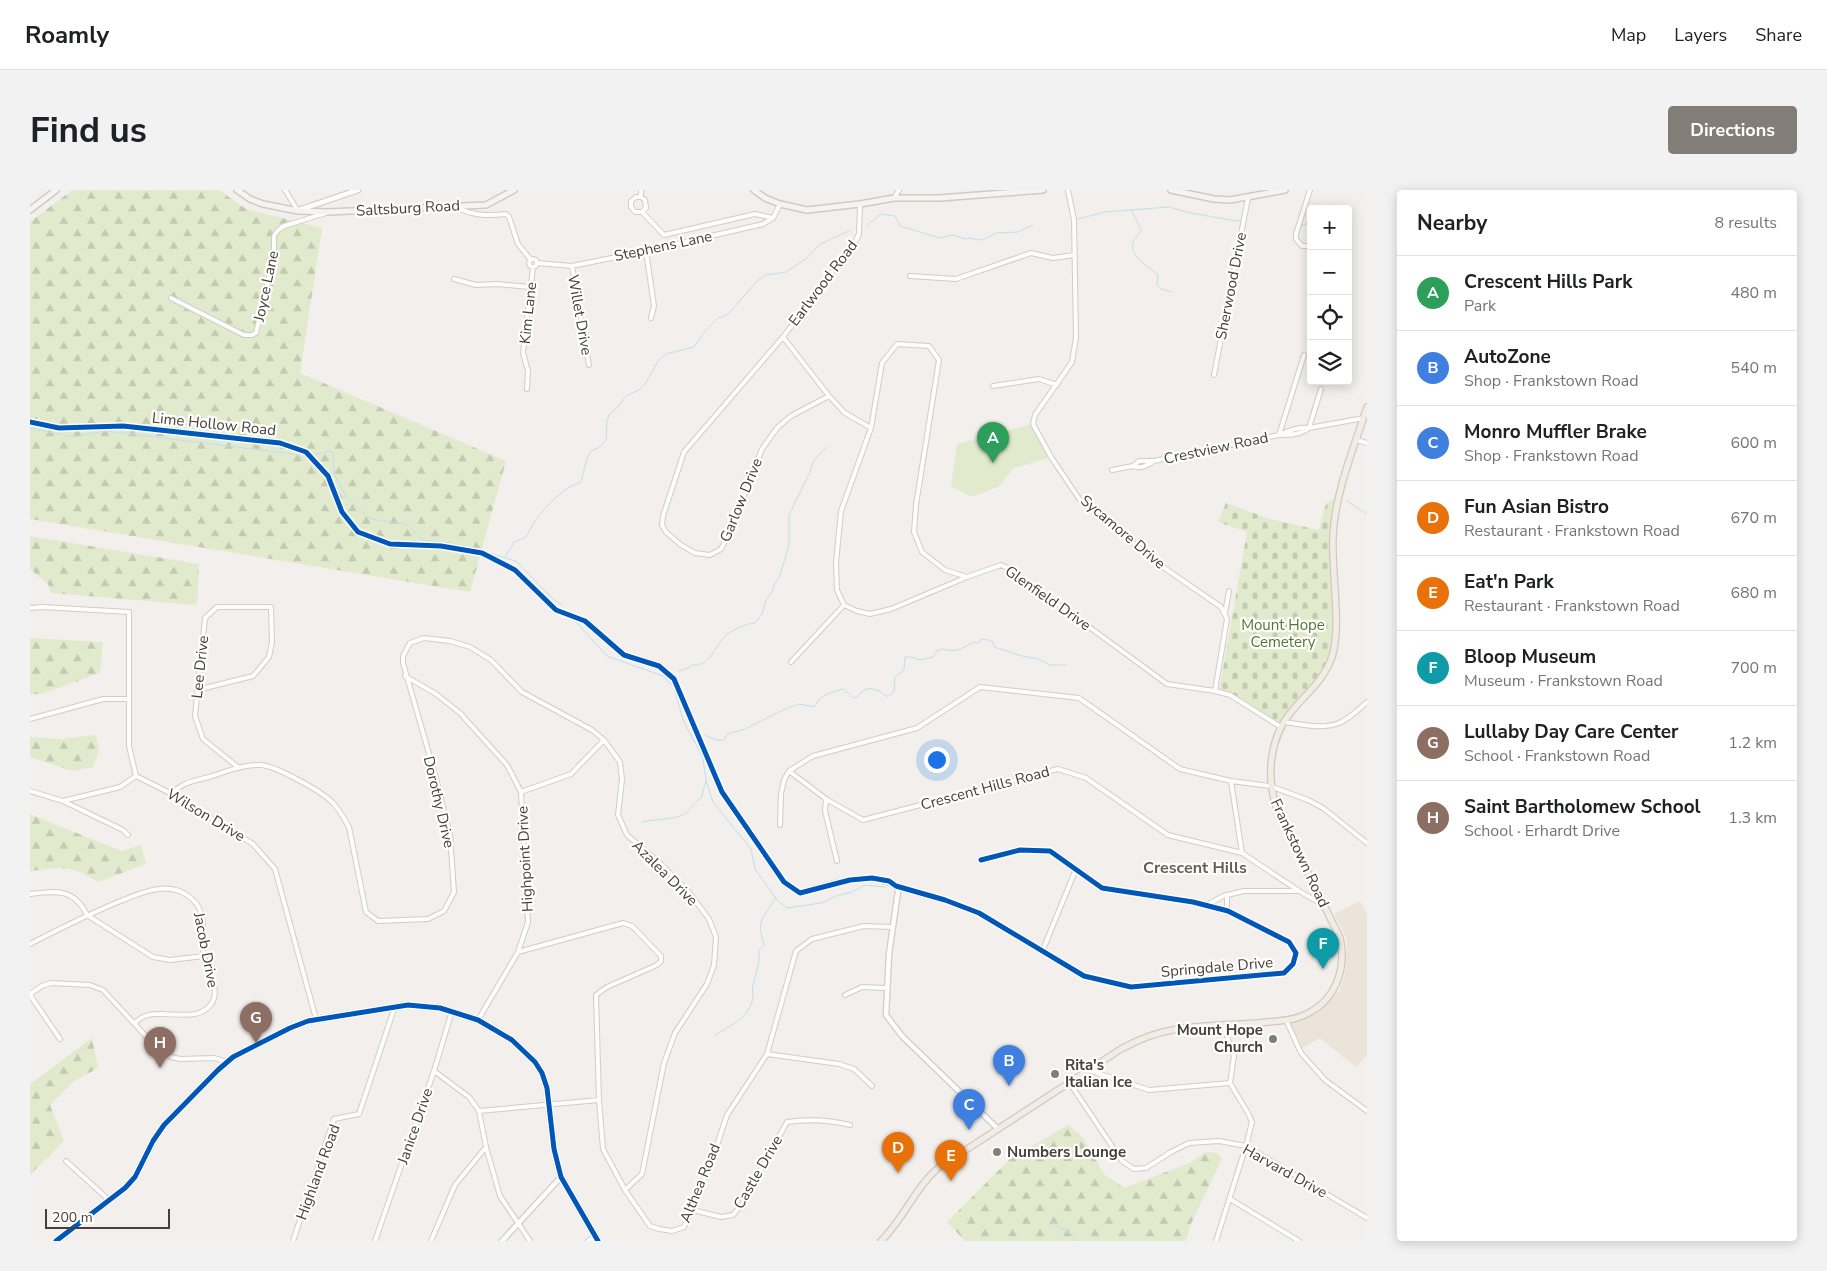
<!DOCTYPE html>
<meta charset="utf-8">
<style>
:root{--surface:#fff;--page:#f2f2f2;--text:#202124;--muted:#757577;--line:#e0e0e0;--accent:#837d77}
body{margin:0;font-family:"Nunito Sans",sans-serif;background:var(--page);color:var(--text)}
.controls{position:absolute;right:15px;top:15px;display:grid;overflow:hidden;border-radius:5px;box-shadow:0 2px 12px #0003}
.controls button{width:45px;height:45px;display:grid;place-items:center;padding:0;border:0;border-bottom:1px solid var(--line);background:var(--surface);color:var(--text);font:25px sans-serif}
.scale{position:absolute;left:15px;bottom:12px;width:125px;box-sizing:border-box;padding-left:5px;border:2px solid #474038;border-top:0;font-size:14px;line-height:18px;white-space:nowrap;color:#474038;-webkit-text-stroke:4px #fff;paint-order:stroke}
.you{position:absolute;left:906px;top:569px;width:18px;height:18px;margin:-12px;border:4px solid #fff;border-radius:50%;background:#1a73e8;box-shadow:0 0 0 8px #1a73e833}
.badge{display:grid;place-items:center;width:32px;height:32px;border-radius:50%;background:var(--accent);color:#fff;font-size:16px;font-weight:700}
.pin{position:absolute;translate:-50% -41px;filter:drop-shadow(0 1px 2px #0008)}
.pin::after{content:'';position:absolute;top:26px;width:18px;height:15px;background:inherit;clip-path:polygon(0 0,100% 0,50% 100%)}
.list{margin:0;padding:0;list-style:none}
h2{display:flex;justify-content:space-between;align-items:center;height:65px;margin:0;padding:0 20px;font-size:21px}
h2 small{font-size:16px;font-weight:400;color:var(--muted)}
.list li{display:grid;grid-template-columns:32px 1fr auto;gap:15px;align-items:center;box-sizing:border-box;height:75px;padding:0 20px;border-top:1px solid var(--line)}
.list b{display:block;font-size:19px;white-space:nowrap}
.list p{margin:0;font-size:16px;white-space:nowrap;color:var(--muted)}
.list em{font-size:16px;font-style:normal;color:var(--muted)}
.icon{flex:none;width:28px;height:28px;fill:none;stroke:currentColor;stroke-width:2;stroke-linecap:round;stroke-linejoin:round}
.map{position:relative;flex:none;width:1337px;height:1051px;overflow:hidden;border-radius:5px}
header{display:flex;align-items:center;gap:30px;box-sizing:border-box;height:70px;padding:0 25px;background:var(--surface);border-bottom:1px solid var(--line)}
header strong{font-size:24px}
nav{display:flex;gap:28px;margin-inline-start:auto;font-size:18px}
.intro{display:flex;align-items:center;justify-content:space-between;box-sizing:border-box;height:120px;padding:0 30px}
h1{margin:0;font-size:35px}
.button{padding:12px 22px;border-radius:5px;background:var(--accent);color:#fff;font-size:18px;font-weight:700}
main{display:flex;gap:30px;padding:0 30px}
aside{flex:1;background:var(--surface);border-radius:5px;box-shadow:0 2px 12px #0003}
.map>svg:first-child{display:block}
.commercial{fill:#ece3d9}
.forest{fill:url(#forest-firs)}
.cemetery{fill:url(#cemetery-stones)}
.green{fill:#e2eace}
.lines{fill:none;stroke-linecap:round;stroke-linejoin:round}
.stream{stroke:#c0dfec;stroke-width:1}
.minor-casing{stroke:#d0cdca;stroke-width:6}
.tertiary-casing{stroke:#d0cdca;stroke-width:7}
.secondary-casing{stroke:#d0cbc3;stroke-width:8}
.primary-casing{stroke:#d3c9bb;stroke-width:8}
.minor{stroke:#fdfdfc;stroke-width:4}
.tertiary{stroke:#fdfdfc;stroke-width:4.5}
.secondary{stroke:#f6f4f0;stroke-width:5}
.primary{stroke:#f1ece5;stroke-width:5.5}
.cycleway-casing{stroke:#fff;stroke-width:8}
.cycleway{stroke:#0057b8;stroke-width:5}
.poi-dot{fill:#837d77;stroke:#fff;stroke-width:2}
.labels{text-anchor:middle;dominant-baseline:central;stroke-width:4.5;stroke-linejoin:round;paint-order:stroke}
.street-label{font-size:15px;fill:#474038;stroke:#fff}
.park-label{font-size:15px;fill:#51762e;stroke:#fff}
.poi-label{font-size:15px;font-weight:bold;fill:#474038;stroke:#fff;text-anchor:start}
.neighbourhood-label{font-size:16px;font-weight:bold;fill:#6a5d50;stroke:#fff}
</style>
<header>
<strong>Roamly</strong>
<nav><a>Map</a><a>Layers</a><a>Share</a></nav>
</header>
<div class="intro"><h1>Find us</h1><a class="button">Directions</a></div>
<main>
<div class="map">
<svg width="1337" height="1051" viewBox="0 0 1337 1051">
<defs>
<pattern id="forest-firs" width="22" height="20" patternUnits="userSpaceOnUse" patternTransform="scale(1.25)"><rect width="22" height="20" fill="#e2eace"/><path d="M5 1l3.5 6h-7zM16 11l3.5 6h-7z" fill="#c3cab2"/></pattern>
<pattern id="cemetery-stones" width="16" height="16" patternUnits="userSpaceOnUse" patternTransform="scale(1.25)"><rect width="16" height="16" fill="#e2eace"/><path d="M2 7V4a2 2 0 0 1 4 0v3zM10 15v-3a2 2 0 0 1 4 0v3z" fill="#c3cab2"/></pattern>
</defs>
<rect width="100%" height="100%" fill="#f2efec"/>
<path class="commercial" d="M1330,711l7,13v141l-11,12 -36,-29 -17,10 -13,-24 28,-11 21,-22 7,-21 1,-31 -13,-25z"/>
<path class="forest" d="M42,0h147l27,19 76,19 -22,145 206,88 -36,131 -440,-73v-297z
M0,346l169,28 -2,41 -146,-12 -3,-9 -18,-15z
M0,448l73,4 -3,31 -59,21h-11z
M66,545l3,16 -6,16 -21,4 -42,-14v-20l32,2z
M0,624l91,37 20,-6 5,19 -48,18c-28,-18 -37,-15 -68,-11z
M62,848l6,30 -24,13 -24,24 14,36 -34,34v-91z
M1038,935l14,11 22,38 20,14 68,-26 13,-10 12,1 5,5 -31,66 -5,17h-221l-18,-19 64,-64z"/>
<path class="cemetery" d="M1303,309h5l-5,36 2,99 -7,32 -47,61 -41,-25 -21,-10 28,-160 -29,-10 8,-19 44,16 49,11c3,-11 3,-26 14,-31z"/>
<path class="green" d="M1003,234l18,33 -37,11 -16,19 -27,10 -20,-11 6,-42z"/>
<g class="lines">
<path class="stream" d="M1102,21l9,19c-2,4 -4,6 -7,10 -8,14 15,27 24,35l-1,9 4,5 11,3
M1048,29l27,-7 64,-5 17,5 50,9 5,-1
M837,35l14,-11 14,2 5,10 40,12 13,-3 12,4 5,-1 7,2 7,-1 12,-6 22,-1 15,-7
M1272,35l9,-2
M0,238l44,9 31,-6 189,23 9,4
M285,264l18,-3 1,23 13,24 24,21 35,5 17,16 43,6 50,15 38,39 8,5
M1317,311l20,13
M475,367l9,-15 12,-5 10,-18 13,-15 18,-16 14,-6 6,-24 4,-7 9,-4 6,-7 1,-18 2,-7 9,-8 8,-11 13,-6 6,-6 13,-23 8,-7 28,-7 11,-16 13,-13 7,-2 6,-5 26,-30 9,-6 20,-3 21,-14 13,-14 31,-14
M545,431l32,35 56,20 11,11 9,33 20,38 3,23 7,21 38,47 4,20 22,31 10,8 34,-5 15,-7 16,-4 13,-7 20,2
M648,481l11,-3 3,-3c19,2 24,-21 34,-30 7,-5 21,-12 29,-12l7,-9 4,-14 7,-10 1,-5 6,-10 9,-30v-30l21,-43c2,-12 8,-17 17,-25
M675,545l11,5h8l3,-6 18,-5 42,-21 12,-4 16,3c4,-13 16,-14 28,-18l11,9 4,-1 3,-5 7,-4 12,3 5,5h5l4,-5 1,-14 9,-7 1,-13h6l9,3 13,-3 4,-6 5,-2c13,4 20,0 31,-7l6,1 2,-4 7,1 5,2 1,5 28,9 16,3 12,6h16
M612,632c13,-3 29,-2 41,-7 8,-4 10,-13 18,-17l5,-17
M685,845c16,-10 35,-17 38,-38 0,-4 -1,-8 0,-12 3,-12 7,-22 6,-35l5,-4 -4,-17 2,-10 14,-22
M1021,1032l20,12 5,7"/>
<g class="minor-casing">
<path id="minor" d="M255,0l13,21
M1038,0l6,30 2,118 -4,24 -37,53 -2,9 18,33 29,43 83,67 58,40 6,12 -12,72
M1280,0l-14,44v5l6,7h9
M611,7h-5l-5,4v6l4,5h7l4,-4 -1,-8 -4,-3v-7
M864,8l5,-8
M425,16c16,10 33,10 51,8l3,3 9,27 13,16
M612,22l22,23 91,-21 18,4
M616,61l8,55 -3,12
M499 73a4 4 0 1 1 8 0a4 4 0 1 1-8 0Z
M507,73l35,3 74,-15 117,-27 10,-6 7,-14
M542,76l17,99
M880,86l46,3 75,-26 22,5 21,-3
M424,89l22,6 21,-1 33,3
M141,108l73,37h8l4,-2 18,-77v-20l4,-6 6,-4 42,-13
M753,147l46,59 16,17 26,15
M1184,185l34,-177
M963,196l46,-7 18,6
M497,199l1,-18 -5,-18 10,-86
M799,206l-38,20 -14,12 -15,21 -32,83 -9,17 -11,6 -15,-2 -14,-8 -15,-13 -4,-7 1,-9 21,-64 99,-115 72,-95 4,-8 1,-30
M1279,238l12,-39
M1251,244c10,-4 17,-7 28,-6l55,-10
M1249,245l25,-80
M1327,250l10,3
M1103,276c9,3 13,0 21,-5
M1082,280l21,-4 6,-5h15l125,-26c11,0 21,0 30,-7
M937,387l-76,32 -21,5 -13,-3 -13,-6 -7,-15 -1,-27 5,-52 30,-83 11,-65 15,-19 32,2 10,14 -23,145 -2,27 8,20 23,18 22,7 34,-12 9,4 157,115 48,7 15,4 51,32
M0,418l12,-1 87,5v134l7,30 36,18 81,50 22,25 41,150
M1195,423l4,-22
M761,472l53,-57
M375,486l31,18 24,19 47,52 14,27 7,130 -10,30 -40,68
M167,500l56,-14 6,-7 10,-12 3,-15 -1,-35h-54l-12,11 -10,98 8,23 36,29
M0,529l73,-20h26
M1254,532c17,2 38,8 55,1 10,-4 20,-14 28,-21
M759,581l37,28 37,21 195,-51 28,9 82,57 74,18 57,38
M1201,591l11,72
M0,601l33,10 57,-14 16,-11
M491,602l50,-18 33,-34
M142,604c10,-12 22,-13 37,-17 16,-5 35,-13 52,-12 15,1 60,26 71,37 7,7 12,16 17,25l17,85 12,9 50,-2 16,-8 10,-19 -4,-57 -14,-57 -33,-115v-7l7,-13 14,-5 26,3 20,6 21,13 31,32 70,38 12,10 16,22 2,17 -4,36 9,20 33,28 27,27 22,29 7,18 -2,28 -7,19 -32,49 -11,30 -22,111 -17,16
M796,609l-1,12 12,50
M33,611l60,29 5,5
M750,635l1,-31 3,-14 5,-9 24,-15 104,-28 63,-41 99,11 101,71 51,12 39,5 38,14 15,8 44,35
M866,696l49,14 34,13 105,63 47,11 153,-14 9,-9 3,-11 -7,-11 -61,-31 -35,-9 -91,-14 -52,-37 -30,-1 -39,10
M0,704c26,-3 44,-6 57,21
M1197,705v15
M1177,715l16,-9 21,-5h55l24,14
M57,725l66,42 17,3 34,-4
M0,754c31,-16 61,-31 93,-44 11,-4 23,-10 36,-11 12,-2 26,2 35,12 11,11 9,28 9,43 0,4 0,8 1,11 2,15 17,33 8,48 -18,26 -58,-2 -77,20
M488,762l105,-29 9,3 29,30v5l-4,4 -50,22 -11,8 3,105 4,49 22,41 25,36 9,3 13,2 12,-4 25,-58 18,-54 40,-61 29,-103 16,-12 52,-13 28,1
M1012,762l34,-83
M0,804l12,-8 9,-3 39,2 13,5 54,58 14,9 9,2 34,-1 13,4
M0,805l30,44
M815,805l17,-8 24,1
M1256,830l15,33 24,27 42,31
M737,864l72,10 15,5 18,17
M1058,880l61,20 81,-7
M404,881l35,26 10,14 7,36 14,49 30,45
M1039,892l53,79 12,8 12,-1 25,-16 18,-9 30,-2 27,5 121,72
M449,921l120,-11
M36,971l44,40
M1200,1009l69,42
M663,1020l28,7 12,-2 9,-11 45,-82c21,-3 42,-2 63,3
M263,1051l41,-122 25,-5 36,-108
M345,1051l59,-170 18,-60
M401,1051l24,-56 31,-38
M558,1051l7,-4
M1186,1051l30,-95 6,-24 -4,-9 -18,-30 4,-27 -11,-31"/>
</g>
<g class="tertiary-casing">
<path id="tertiary" d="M269,20l59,-20
M0,232l29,6 64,-2 157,17 26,9 22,24 14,36 16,20 32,12 51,2 41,7 33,17 41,40 29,11 39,34 35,11 15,13 48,113 62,90 16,11c30,-8 67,-24 96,-7l2,5 -9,63 -3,61 16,21 96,93
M472,1051l59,-64"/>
</g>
<g class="secondary-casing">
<path id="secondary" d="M207,0l13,9 13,5 35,7 30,1 158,-7 28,-15
M724,0l11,8 15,6 27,6 53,-6 34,-6h46l103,-8
M1141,0l43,9 16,1 55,-10
M0,20l26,-20"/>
</g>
<g class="primary-casing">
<path id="primary" d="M26,1051l69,-53 10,-11 18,-36 11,-16 54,-55 15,-13 57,-29 18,-7 100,-16 32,3 38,12 34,20 23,22 7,11 5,15 7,61 7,28 37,64
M851,1051c23,-22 33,-52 57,-73l183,-119c18,-10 36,-17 57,-20 26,-4 53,-4 79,-6 15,-2 31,-1 45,-7 33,-13 45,-46 38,-78l-63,-129c-11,-32 -8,-70 14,-97 15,-18 33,-32 41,-55 10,-32 -1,-86 1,-121 2,-44 21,-88 34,-129"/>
</g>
<use href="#minor" class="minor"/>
<use href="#tertiary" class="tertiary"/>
<use href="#secondary" class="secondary"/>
<use href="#primary" class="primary"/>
<g class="cycleway-casing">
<path id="cycleway" d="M0,232l29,6 64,-2 157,17 26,9 22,24 14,36 16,20 32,12 51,2 41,7 33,17 41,40 29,11 39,34 35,11 15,13 48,113 62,90 16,11 50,-13 22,-2 17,3 7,5 49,14 34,13 105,63 47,11 153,-14 9,-9 3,-11 -7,-11 -61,-31 -35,-9 -91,-14 -52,-37 -30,-1 -39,10
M26,1051l69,-53 10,-11 18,-36 11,-16 54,-55 15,-13 57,-29 18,-7 100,-16 32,3 38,12 34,20 23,22 7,11 5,15 7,61 7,28 37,64"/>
</g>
<use href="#cycleway" class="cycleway"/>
</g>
<g class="poi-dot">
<circle cx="1243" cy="849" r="5"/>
<circle cx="1025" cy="884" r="5"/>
<circle cx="967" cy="962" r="5"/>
</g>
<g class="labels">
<g class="street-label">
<text transform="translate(378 18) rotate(-3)">Saltsburg Road</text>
<text transform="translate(633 56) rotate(-12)">Stephens Lane</text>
<text transform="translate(793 93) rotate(-53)">Earlwood Road</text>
<text transform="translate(236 96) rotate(-78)">Joyce Lane</text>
<text transform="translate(1201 96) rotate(-79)">Sherwood Drive</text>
<text transform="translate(498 123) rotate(-84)">Kim Lane</text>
<text transform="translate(550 125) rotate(80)">Willet Drive</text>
<text transform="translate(184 234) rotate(6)">Lime Hollow Road</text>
<text transform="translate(1186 258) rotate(-12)">Crestview Road</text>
<text transform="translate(711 310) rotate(-68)">Garlow Drive</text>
<text transform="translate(1093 342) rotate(40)">Sycamore Drive</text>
<text transform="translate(1018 408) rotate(35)">Glenfield Drive</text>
<text transform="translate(170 477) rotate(-84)">Lee Drive</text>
<text transform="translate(955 598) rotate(-15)">Crescent Hills Road</text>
<text transform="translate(409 612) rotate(77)">Dorothy Drive</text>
<text transform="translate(176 625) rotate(31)">Wilson Drive</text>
<text transform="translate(1270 663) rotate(65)">Frankstown Road</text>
<text transform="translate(495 669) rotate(-93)">Highpoint Drive</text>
<text transform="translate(635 683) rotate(45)">Azalea Drive</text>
<text transform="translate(176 760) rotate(79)">Jacob Drive</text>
<text transform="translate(1187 777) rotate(-5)">Springdale Drive</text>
<text transform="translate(385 936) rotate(-71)">Janice Drive</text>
<text transform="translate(1255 981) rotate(29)">Harvard Drive</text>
<text transform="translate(288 982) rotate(-70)">Highland Road</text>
<text transform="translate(728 982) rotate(-60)">Castle Drive</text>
<text transform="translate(670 993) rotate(-68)">Althea Road</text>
</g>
<g class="park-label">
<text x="1253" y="435">Mount Hope<tspan x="1253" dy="17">Cemetery</tspan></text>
</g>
<g class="poi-label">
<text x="1233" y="840" text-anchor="end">Mount Hope<tspan x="1233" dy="17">Church</tspan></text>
<text x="1035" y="875">Rita's<tspan x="1035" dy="17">Italian Ice</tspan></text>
<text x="977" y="962">Numbers Lounge</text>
</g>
<g class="neighbourhood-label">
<text x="1165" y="678">Crescent Hills</text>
</g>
</g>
</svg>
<div class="controls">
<button>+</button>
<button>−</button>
<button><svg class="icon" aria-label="locate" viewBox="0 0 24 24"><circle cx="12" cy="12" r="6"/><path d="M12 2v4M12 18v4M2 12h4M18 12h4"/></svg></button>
<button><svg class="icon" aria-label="layers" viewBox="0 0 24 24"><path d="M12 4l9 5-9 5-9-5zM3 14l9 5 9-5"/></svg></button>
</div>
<div class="scale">200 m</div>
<div class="you"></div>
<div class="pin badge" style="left:963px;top:273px;background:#2e9e5b">A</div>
<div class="pin badge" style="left:979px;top:896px;background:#3f7fe0">B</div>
<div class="pin badge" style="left:939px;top:940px;background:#3f7fe0">C</div>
<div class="pin badge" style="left:868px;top:983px;background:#e8710a">D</div>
<div class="pin badge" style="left:921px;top:991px;background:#e8710a">E</div>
<div class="pin badge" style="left:1293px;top:779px;background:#0f9aa8">F</div>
<div class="pin badge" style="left:226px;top:853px;background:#8d6e63">G</div>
<div class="pin badge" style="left:130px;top:878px;background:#8d6e63">H</div>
</div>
<aside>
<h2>Nearby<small>8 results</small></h2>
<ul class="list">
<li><span class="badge" style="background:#2e9e5b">A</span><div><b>Crescent Hills Park</b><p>Park</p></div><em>480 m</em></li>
<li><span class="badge" style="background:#3f7fe0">B</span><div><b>AutoZone</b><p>Shop · Frankstown Road</p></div><em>540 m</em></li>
<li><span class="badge" style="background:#3f7fe0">C</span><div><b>Monro Muffler Brake</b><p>Shop · Frankstown Road</p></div><em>600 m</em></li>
<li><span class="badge" style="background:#e8710a">D</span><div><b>Fun Asian Bistro</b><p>Restaurant · Frankstown Road</p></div><em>670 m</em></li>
<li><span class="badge" style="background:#e8710a">E</span><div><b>Eat'n Park</b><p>Restaurant · Frankstown Road</p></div><em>680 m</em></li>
<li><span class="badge" style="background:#0f9aa8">F</span><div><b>Bloop Museum</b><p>Museum · Frankstown Road</p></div><em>700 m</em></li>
<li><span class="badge" style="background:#8d6e63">G</span><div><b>Lullaby Day Care Center</b><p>School · Frankstown Road</p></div><em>1.2 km</em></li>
<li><span class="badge" style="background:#8d6e63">H</span><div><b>Saint Bartholomew School</b><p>School · Erhardt Drive</p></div><em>1.3 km</em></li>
</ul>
</aside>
</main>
